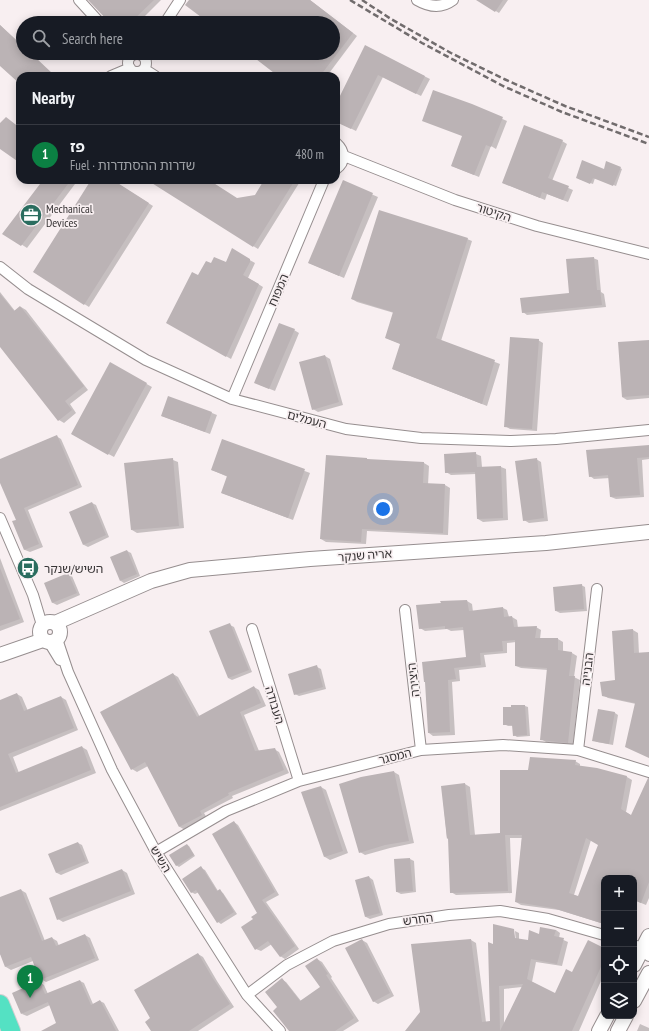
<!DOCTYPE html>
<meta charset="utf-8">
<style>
:root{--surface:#171b24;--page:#20242c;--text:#f1f3f6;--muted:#9ea1a6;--line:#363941;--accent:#0b8043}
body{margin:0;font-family:"PT Sans Narrow","Noto Sans Hebrew",sans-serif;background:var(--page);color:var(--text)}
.controls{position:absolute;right:12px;bottom:12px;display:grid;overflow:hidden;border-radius:8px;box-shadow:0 2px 10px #0003}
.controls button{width:36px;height:36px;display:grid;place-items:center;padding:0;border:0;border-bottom:1px solid var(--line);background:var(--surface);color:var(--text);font:20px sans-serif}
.you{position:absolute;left:383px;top:509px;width:14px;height:14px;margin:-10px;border:3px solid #fff;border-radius:50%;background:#1a73e8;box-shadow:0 0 0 6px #1a73e833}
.badge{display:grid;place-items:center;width:26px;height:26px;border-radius:50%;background:var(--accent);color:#fff;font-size:13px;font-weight:700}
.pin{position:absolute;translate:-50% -33px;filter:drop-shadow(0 1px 2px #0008)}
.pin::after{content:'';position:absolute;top:21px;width:14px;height:12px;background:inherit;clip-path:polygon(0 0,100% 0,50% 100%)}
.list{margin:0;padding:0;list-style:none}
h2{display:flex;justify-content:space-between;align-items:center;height:52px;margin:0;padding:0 16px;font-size:17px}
h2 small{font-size:13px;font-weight:400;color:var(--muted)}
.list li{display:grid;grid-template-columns:26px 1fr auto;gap:12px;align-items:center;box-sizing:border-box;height:60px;padding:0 16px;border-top:1px solid var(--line)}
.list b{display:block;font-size:15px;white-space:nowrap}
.list p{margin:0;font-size:13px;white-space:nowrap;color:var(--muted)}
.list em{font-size:13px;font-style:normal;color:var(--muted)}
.icon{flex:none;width:22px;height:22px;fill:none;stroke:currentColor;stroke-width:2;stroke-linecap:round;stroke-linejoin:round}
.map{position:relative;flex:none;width:649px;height:1031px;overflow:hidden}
.search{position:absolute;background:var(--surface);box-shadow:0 2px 10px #0003;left:16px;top:16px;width:324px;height:44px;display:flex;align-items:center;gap:10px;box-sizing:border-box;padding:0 14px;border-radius:22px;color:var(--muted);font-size:15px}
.panel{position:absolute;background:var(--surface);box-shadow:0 2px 10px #0003;left:16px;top:72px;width:324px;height:112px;border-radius:12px}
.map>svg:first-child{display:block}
.shadow{fill:#0003;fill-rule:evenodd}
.building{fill:#bbb3b5;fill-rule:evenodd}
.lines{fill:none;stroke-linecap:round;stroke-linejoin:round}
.street-casing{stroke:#968e8f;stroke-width:12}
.secondary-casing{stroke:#968e8f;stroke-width:16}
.highway-casing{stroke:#cfcecf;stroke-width:20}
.street{stroke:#fff;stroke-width:10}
.secondary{stroke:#fff;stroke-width:14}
.highway{stroke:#54e1c3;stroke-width:18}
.rail{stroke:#716c6d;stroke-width:2.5;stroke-dasharray:6 3;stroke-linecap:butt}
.labels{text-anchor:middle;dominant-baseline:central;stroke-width:3.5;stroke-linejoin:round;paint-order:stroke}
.poi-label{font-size:12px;fill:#373435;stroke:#f8eff1;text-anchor:start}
.street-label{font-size:12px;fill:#373435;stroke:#f8eff1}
</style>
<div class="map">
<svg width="649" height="1031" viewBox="0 0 649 1031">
<rect width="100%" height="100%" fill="#f8eff1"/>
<path class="shadow" d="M89,0h72l-23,23h-27z
M190,0h120l47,36 -30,40h-47l-30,-23h83v-30h-122z
M478,0h30l-9,13z
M0,25l23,21v7h8l24,23h-35v7l-20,-19z
M366,47l64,32 -9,17 -38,-19 -27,54 -20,-10v-15z
M471,105l36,16 -11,28 -5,-3 -12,31 -27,-11 11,-30z
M562,141l5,3 -15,37 21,9 -5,12 -21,-8 -2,6 -42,-17z
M620,168l2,1 -6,17 -21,-8 -2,6 -14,-5 25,-9z
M44,180h34l-51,68 -23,-15z
M92,180h20l41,26 -64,101 -55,-35z
M149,180h58l30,19 18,-3 10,-16h36l-43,69z
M343,182l35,15 -34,81 -35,-15z
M467,239l5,2 -31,100 59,23 -13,42 -94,-37 8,-25 -15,-6 8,-25 -37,-11 -5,-3z
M232,250l23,13 -7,15 15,9 -32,72 -63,-36 43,-58 15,-2z
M593,258l5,2 3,32 3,2 2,13 -79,8 -4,-3 47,-18z
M0,292l15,19 6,-4 5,3 62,80 -18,14 6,9 -12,10 -5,-3 -59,-75z
M294,330l5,3 -24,58 -15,-6z
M538,340l5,3 -6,88 -27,-2 -5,-3z
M649,341v57l-22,2 -5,-3z
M325,356l5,3 13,46 -25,7 -5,-3 -13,-46z
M111,364l41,23 -38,70 -42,-23z
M212,413l5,2 -7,19 -48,-18z
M56,436l5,3 21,48 -54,23 15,37 -13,5 -5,-2 -11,-28 3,-2 -17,-40v-20z
M223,440l87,33 -17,47 -71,-27 6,-16 -16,-7z
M649,446v13l-7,1 2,37 -28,2 -5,-2 -1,-19 -16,1 -4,-3z
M476,454l5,2 1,11h19l5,2 2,51 -25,2 -5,-3 -2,-45 -25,1 -5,-3z
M327,456l40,3 3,1 54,3 5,3 -1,19h17l5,3 -2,47 -81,-4 -1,13 -40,-2 -5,-3z
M536,459l5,3 7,59 -19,2 -5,-3z
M173,460l5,2 6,66 -47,5 -5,-3z
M92,503l4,2 13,32 -21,10 -4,-2z
M127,551l4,2 9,23 -16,7 -3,-2z
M0,558l24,64 -24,9z
M68,574l4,2 8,19 -23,10 -4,-2 -8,-19z
M581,585l4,2 2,24 -27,2 -4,-2z
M467,601l5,3 1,8 30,-4 4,2 2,7h3l5,3 1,8 18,-1 5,3 -1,9h18l5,3v10l9,1 5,3 -3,21 6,3 -7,65 -27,-3 -5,-3 7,-69 -27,-2 -5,-2v-24l-9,1v10l-23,2 2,12 -27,3 1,11 -8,1 3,53 -22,1 -4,-3 -3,-51 41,-24 -3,-28 -13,1 -4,-2 -22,2 -5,-3 22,-24 -1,-2z
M230,625l4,2 18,45 -20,8 -4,-2z
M633,630l5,3 1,21 10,-1v105l-13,-54 -28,-6 -5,-3 13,-14 -3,-49z
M317,667l4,2 5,20 -27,7 -4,-2z
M173,674l5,3 22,40 54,-30 5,3 7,16 -22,9 15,36 15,-2 5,3 10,21 -57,23 1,2 -29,15 3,5 -22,12 -5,-3 -32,-61 -11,6 -5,-3z
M17,694l5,3 6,14 33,-14 5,3 12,30 -65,27 6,16 63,-26 5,3 9,23 -96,38v-110z
M525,706l3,1 2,29 -13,1 -3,-2 -1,-9h-5l-4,-2z
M599,710l16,3 3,2 -5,30 -16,-3 -4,-2z
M575,761l5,3v3l47,10 5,3 -6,32 6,4 17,-32v114l-3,7 -12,-5v-22h-30v46l-45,-14 -38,-5 -5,-3 6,-64h-12l2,55 -56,2 -5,-3 -2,-53 -2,-1 -5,-51 23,-3 5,3 5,48 26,-1 28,-63zM591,840l9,4 -21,53 -5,-2z
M394,772l5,3 15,68 -24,5 -25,7 -5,-3 -20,-67z
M321,787l5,3 22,63 -18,7 -5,-3z
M234,822l4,3 41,70 -13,7 33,47 -14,10 -5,-3 -8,-12 -11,7 -5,-2 -2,-30 4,-6z
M78,843l4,2 7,18 -28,12 -4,-2 -7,-18z
M187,845l2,1 6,10 -16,11 -3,-2z
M410,859l4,2 2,31 -15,2 -4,-2 -2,-32z
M201,868l4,2 13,21h2l3,2 14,21 -16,10 -3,-2 -19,-30 -4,2 -4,-2z
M122,870l5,3 8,21 -72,28 -5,-3z
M369,877l4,3 10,35 -13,4 -4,-2 -9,-36z
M21,890l5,3 19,48 7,-3 5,3 2,5 26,-11 5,3 9,22 -53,22 -5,-3 -8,-18 -22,9 -5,-3 -5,-13 -1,1v-57z
M513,930l3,13 -1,-12 4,2v7l10,1 11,-6 16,-5 4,3 -1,5 9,4 -6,24 -26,-4 -4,20 23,12 18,-20 31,-25v25l-25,57h-173l15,-18 50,-73 5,3 10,79h5l3,-77zM522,987l-18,38v-36z
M362,940l5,3 27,53 -16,8 -5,-3z
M198,954l5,3 14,24 17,26 -36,24h-46v-13z
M317,959l5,3 10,15 -1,1 28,43 -16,10h-53l-12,-23 4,-28 4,2 15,19 21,-14z
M80,981l4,2 9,21 7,-3 4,2 15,28h-70l9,-8 -8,-18 -23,11 -5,-2 17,-32 5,3 4,9z
M640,1024l9,4v3h-12z"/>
<path class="building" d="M88,0h66l-24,23h-20z
M189,0h121l43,33 -33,43h-42l-30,-23h85v-30h-124l-24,-18z
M476,0h27l-8,12z
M0,25l23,22v6h7l25,23h-35v8l-20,-18z
M365,45l60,31 -9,18 -38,-19 -27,54 -15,-7v-18z
M433,90l39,14 31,13 -12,30 -5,-2 -12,30 -23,-9 11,-30 -40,-15z
M6,117l14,11v35l-20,-14v-26z
M524,125l39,15 -15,38 21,8 -6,14 -21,-8 -2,6 -38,-15z
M582,160l22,9 2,-8 15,6 -8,19 -20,-8 -3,6 -14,-6z
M43,180h28l-50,66 -19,-12z
M91,180h22l36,23 -65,102 -51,-33z
M147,180h62l28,18 18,-3 9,-15h31l-42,67z
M343,180l30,13 -34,83 -31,-13z
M379,210l89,28 -32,100 59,22 -13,44 -90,-35 8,-25 -15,-6 8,-26 -42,-13z
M232,248l18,11v3l-7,13 16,9 -33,73 -60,-34 26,-51 6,3 8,-14 5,2 3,-6 12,5z
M594,257l3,33h3l2,15 -80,8 -2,-15 49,-5 -3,-34z
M0,294l14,17 6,-5 64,80 -19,15 7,9 -14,11 -58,-74z
M279,323l16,6 -26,60 -15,-6z
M510,337l29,2 -7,90 -28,-2z
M649,340v55l-27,2 -4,-55z
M325,355l14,47 -27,8 -13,-48z
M110,362l37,21 -39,72 -37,-21z
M168,396l44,16 -7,20 -44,-16z
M57,435l21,50 -54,23 15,36 -15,6 -12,-29 4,-1 -16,-37v-24z
M222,439l83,30 -17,49 -67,-25 6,-17 -16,-6z
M649,445v12l-12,1 3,37 -30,2 -2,-22 -19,2 -3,-27z
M476,452l1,15 24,-1 2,52 -26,1 -2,-47 -30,1 -1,-19z
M326,455l41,3v1l57,3 -1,21 22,1 -2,49 -81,-4 -1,13 -41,-3z
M173,458l6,68 -48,4 -7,-67z
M537,458l7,60 -21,3 -8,-60z
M92,502l14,33 -23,10 -14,-33z
M127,550l10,24 -17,7 -10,-24z
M0,568l20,51 -20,7z
M68,573l9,20 -25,10 -8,-20z
M582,584l2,25 -29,2 -2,-24z
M467,600l2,11 34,-4 1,10 8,-1 2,11 23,-1 -2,12h23v12l14,2 -3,24h6l-7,67 -28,-3 7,-72 -32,-2v-26l-13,1 1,10 -23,2 1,12 -27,3 2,11 -8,1 2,52 -22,1 -3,-51h-1l-2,-20 44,-5 -3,-30 -18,2v-3l-26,3 -3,-24 25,-2 -1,-2z
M230,623l19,47 -21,8 -19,-47z
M633,629l1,24 15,-1v106l-24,-11 10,-44 -33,-7 -2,-14 15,-2 -3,-49z
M317,665l6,22 -29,8 -6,-21z
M173,673l24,44 57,-31 7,17 -21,9 15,39 20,-3 9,22 -56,23 1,2 -29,16 2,4 -23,12 -34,-65 -14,8 -31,-58z
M17,693l7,18 37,-15 13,32 -66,26 8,19 66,-27 9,24 -91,37v-107z
M511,705h14l2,30 -14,1 -1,-11h-9v-18h8z
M598,709l17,3 -6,32 -17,-3z
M530,757l46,3 -1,5 22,3 30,8 -6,33 10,6 17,-37h1v104l-8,21 -7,-3v-22h-30v46l-51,-16 -38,-6 7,-67h-17l3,56 -58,2 -2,-55 -1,1 -6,-53 24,-3 5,52 30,-2v-63h28zM586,838l12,7 -20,51 -9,-3z
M394,771l15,70 -24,4 -26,8 -20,-69 22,-7z
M321,786l22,65 -19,6 -23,-65z
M234,821l41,71 -13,8 33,46 -15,11 -12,-16 -13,9 -14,-23 12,-8 -2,-2 6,-4 -45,-79z
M78,842l8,19 -30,12 -8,-19z
M187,844l7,11 -18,11 -7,-11z
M410,858l3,33 -17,1 -2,-33z
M201,866l16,25 3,-2 14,23 -17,11 -21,-33 -5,3 -9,-14z
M122,869l9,22 -74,29 -8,-22z
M369,876l11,37 -15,4 -10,-37z
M21,889l21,52 10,-4 4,9 29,-12 10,24 -55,22 -9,-23 -26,10 -5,-13v-57z
M493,924l21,5 1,9 13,2 1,-10 10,4 1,-7 16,3 -2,6 10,2 -7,26 -26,-5 -4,20 28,14 11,-24 6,3 16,-32 16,8v12l-32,71h-72l23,-47 -24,2 1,45h-95l15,-19 -9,-68 60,-5 11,83 8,-1 -2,-79 5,2z
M362,939l28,54 -17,9 -28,-54z
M198,953l14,24 18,27 -41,27h-38l-6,-9 5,-4 -16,-28z
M317,958l11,16 -2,1 28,43 -19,13h-46l-16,-20 4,-4 -12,-15 17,-14 18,23 20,-14 -15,-21z
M80,980l11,25 9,-5 16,31h-75l15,-8 -8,-21 -27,12 -9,-21 27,-12 6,13z"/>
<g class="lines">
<g class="street-casing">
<path id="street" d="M79,0l21,23
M417,0c12,7 24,9 36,0
M165,23l15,-23
M128 63a9 9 0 1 1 18 0a9 9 0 1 1-18 0Z
M144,69l11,7
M111,76l19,-8
M336,143c9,8 10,19 0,26
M344,156l111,44 82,26 112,28
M0,267l28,22 118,71 86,39 114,30 75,9 90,3 45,-2 93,-9
M232,399l92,-219
M0,518l33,77 9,30
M405,610l16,140
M252,629l47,152
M57,639l11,33 44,98 44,82 91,143 33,36
M49,642l11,18
M578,750l19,-161
M156,852l70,-41 73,-30 122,-31 82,-5 75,5 71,22
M634,945l8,4 7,7
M247,995l40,-30 46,-24 56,-17 60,-9 51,-4 48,8 56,16"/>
</g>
<g class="secondary-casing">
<path id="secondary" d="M40 632a10 10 0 1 1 20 0a10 10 0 1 1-20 0Z
M55,623l96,-42 39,-11 120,-11 236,-16 103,-11
M0,655l43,-15
M634,965l15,-29
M634,1001l15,-28
M599,1031l8,-15
M618,1031l8,-15"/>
</g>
<g class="highway-casing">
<path id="highway" d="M0,1004l11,27"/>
</g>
<use href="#street" class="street"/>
<use href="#secondary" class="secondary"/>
<use href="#highway" class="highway"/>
<path class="rail" d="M350,0l72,43 81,43 59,26 87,32
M362,0l29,19 60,34 53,26 61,27 84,31"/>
</g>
<defs>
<g id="office-disc" transform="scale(1.15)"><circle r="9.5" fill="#2a6d5f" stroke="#f8eff1"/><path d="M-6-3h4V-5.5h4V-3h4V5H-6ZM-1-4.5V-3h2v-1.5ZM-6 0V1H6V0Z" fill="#fff"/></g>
<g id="bus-disc" transform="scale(1.15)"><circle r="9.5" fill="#2a6d5f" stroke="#f8eff1"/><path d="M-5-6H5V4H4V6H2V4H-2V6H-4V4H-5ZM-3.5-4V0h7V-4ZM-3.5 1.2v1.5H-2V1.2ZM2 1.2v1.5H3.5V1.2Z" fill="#fff"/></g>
</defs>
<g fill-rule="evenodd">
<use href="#office-disc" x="31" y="215"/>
<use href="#bus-disc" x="28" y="568"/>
</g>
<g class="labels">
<g class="poi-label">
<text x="46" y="208">Mechanical<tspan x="46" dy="14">Devices</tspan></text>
<text x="44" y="568">השיש/שנקר</text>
</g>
<g class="street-label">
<text transform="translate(494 212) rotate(18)">הקיטור</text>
<text transform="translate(278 290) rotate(-67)">המפוח</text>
<text transform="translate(307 419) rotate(15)">העמלים</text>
<text transform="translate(365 555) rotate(-4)">אריה שנקר</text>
<text transform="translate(587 669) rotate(-83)">הבנייה</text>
<text transform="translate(413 680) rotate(-97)">היצירה</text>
<text transform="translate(275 705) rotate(73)">העבודה</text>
<text transform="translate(395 756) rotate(-14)">המסגר</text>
<text transform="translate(161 859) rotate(59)">השיש</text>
<text transform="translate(418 919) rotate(-8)">החרש</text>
</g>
</g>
</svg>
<div class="controls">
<button>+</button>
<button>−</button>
<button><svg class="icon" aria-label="locate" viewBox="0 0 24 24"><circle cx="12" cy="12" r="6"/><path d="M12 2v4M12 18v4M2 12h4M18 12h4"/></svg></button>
<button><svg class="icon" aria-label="layers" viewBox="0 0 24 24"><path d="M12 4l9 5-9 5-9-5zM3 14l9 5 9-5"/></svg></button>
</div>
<div class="you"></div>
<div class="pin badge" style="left:30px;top:998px">1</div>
<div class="search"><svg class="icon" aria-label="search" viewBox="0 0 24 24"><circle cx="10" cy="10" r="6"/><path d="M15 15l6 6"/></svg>Search here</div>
<section class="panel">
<h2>Nearby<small></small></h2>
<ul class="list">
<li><span class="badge">1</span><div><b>פז</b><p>Fuel · שדרות ההסתדרות</p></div><em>480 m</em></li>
</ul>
</section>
</div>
